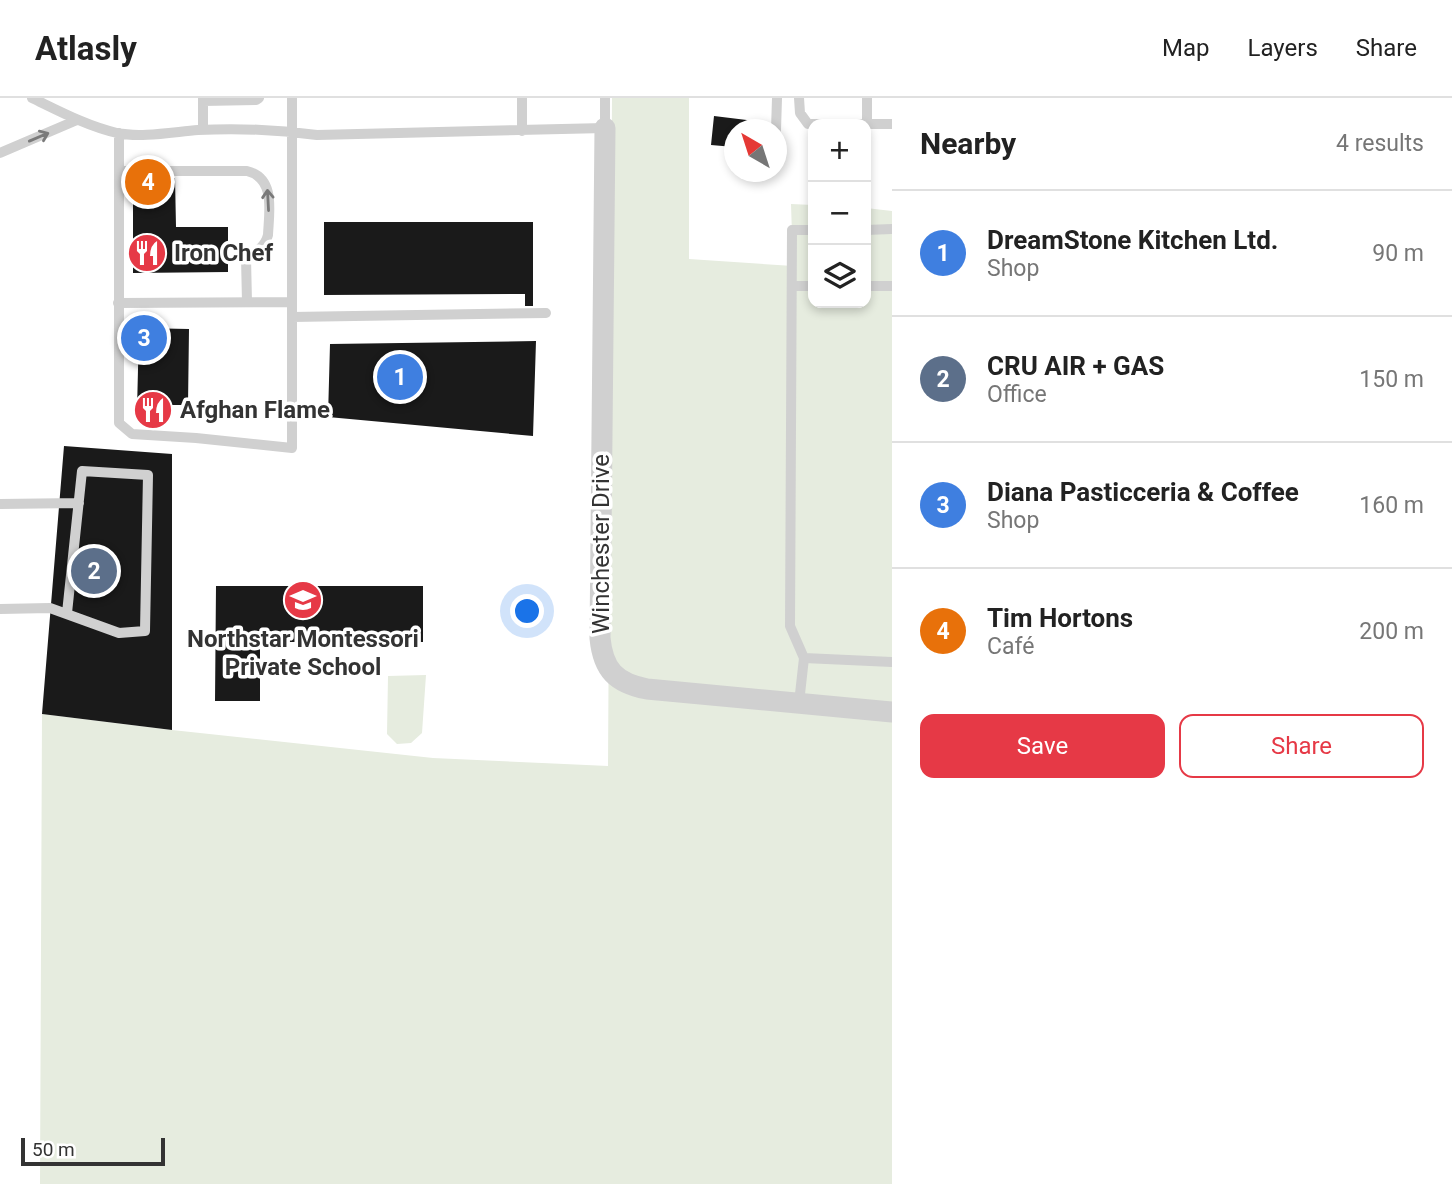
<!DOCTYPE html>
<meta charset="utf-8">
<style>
:root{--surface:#fff;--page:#f6f6f6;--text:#222;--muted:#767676;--line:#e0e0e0;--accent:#e63946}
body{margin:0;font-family:Roboto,sans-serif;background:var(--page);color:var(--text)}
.controls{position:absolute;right:21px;top:21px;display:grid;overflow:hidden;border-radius:14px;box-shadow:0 4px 10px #0003}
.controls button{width:63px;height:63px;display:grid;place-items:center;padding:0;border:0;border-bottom:2px solid var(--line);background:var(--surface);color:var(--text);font:35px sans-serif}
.compass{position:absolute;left:724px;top:21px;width:63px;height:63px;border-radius:50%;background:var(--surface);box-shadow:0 4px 10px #0003;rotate:321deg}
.scale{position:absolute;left:21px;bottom:18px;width:144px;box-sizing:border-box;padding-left:7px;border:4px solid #333;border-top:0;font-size:19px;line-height:24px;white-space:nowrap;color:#333;-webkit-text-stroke:5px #fff;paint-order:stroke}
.you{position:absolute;left:528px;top:514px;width:24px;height:24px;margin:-18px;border:5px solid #fff;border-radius:50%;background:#1a73e8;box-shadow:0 0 0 10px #1a73e833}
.badge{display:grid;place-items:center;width:46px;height:46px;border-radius:50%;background:var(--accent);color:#fff;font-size:23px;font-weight:700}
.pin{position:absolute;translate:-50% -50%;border:4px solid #fff;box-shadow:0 2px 7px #0006}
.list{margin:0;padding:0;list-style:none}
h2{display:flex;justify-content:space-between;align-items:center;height:91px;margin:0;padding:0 28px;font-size:30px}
h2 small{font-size:23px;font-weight:400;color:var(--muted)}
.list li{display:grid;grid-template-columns:46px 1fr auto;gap:21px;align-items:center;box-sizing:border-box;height:126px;padding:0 28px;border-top:2px solid var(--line)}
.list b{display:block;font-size:26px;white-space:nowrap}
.list p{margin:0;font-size:23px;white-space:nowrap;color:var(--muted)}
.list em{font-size:23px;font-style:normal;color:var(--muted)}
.actions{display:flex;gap:14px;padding:21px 28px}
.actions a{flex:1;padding:16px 0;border:2px solid var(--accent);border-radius:14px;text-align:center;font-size:24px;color:var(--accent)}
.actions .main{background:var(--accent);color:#fff}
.icon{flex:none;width:38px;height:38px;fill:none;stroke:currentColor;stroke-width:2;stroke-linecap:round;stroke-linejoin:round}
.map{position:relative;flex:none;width:892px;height:1086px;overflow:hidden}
header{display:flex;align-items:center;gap:42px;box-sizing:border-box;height:98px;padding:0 35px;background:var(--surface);border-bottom:2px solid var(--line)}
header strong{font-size:33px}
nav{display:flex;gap:38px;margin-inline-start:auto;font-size:24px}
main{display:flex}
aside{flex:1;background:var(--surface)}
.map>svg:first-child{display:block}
.green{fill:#e6ecdf}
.building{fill:#1a1a1a}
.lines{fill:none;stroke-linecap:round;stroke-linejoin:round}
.service{stroke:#d0d0d0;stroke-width:10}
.minor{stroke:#d0d0d0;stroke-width:21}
.oneway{stroke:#7a7a7a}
.labels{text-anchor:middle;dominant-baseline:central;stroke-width:7;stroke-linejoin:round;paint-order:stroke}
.poi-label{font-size:24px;font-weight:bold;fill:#333;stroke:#fff;text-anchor:start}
.street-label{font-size:24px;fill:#333;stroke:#fff}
</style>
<header>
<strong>Atlasly</strong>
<nav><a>Map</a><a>Layers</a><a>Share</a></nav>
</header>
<main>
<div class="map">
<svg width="892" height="1086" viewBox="0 0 892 1086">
<rect width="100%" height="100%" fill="#fff"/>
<path class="green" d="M612,0h77v161l104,7 -2,-62 22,1v98h53v-95l26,3v973h-852l2,-470 130,16 261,28 175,8z
M426,577l-4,58 -11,10 -14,1 -10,-10 1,-58z"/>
<path class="building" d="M714,18l49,6 -1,8h-28v17l-23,-2z
M175,80l1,49h52v45l-95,1v-94z
M324,124h209v84h-8v-12l-201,1z
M139,230l50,1 -1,76h-24v11h-20l-7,-6z
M536,243l-3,95 -205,-19 2,-73z
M64,348l108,8v276l-130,-16z
M216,488h207v56h-163v59h-45z"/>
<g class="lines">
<path class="service" d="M32,0c27,13 55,28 85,35 24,5 56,-1 81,-3 38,-2 82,0 119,5l288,-7v-30
M522,0v33
M799,0l1,15 8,11h84
M203,3l53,-1 3,-2
M867,26v-26
M203,32v-32
M776,32l1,-32
M119,35v290l13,11 64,4 96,10v-146
M0,55l77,-33
M119,73h128c29,7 22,41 21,64 -3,12 -12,17 -22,23l1,44
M866,132l26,-1
M792,188h21
M866,188h26
M118,205l174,-1v-204
M292,219l254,-4
M0,406l79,-1
M0,511l50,-1 69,25 26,-2 3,-156 -66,-4 -15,142
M804,560l88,4
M799,605l5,-45 -14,-32 2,-396h21"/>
<path class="minor" d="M605,30l-5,510c3,32 16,45 47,51l245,23"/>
</g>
<defs><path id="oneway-shaft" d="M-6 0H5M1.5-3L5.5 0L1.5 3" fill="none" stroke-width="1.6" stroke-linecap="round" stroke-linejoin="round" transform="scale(1.75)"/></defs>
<g class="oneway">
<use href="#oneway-shaft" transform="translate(39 39) rotate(-23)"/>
<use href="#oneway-shaft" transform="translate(268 102) rotate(-93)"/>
</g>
<defs>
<g id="restaurant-disc" transform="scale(2.0125)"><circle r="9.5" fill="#e63946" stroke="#fff"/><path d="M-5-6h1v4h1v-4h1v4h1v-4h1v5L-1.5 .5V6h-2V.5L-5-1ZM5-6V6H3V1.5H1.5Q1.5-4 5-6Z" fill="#fff"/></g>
<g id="school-disc" transform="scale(2.0125)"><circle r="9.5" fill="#e63946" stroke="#fff"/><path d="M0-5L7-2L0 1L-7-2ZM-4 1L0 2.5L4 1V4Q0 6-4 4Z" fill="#fff"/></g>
</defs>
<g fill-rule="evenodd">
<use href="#restaurant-disc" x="147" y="155"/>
<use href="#restaurant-disc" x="153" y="312"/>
<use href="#school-disc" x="303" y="502"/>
</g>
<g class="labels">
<g class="poi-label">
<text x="174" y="155">Iron Chef</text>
<text x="180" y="312">Afghan Flame</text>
<text x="303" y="541" text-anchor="middle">Northstar Montessori<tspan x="303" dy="28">Private School</tspan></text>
</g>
<g class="street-label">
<text transform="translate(601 446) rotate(-90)">Winchester Drive</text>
</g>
</g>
</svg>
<div class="controls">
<button>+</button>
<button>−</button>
<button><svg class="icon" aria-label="layers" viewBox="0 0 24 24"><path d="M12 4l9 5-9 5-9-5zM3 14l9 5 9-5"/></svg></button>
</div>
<svg class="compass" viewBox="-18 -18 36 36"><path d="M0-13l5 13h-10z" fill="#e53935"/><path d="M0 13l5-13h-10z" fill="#767676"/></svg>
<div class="scale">50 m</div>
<div class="you"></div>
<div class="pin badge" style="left:400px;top:279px;background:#3f7fe0">1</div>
<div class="pin badge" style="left:94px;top:473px;background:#5c6f8a">2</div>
<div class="pin badge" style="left:144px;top:240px;background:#3f7fe0">3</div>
<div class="pin badge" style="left:148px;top:84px;background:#e8710a">4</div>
</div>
<aside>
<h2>Nearby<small>4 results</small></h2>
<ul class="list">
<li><span class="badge" style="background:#3f7fe0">1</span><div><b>DreamStone Kitchen Ltd.</b><p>Shop</p></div><em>90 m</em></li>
<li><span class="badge" style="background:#5c6f8a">2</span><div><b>CRU AIR + GAS</b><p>Office</p></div><em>150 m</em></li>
<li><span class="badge" style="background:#3f7fe0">3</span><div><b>Diana Pasticceria &amp; Coffee</b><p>Shop</p></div><em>160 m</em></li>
<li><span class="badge" style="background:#e8710a">4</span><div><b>Tim Hortons</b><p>Café</p></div><em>200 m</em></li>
</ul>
<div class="actions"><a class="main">Save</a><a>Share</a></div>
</aside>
</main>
